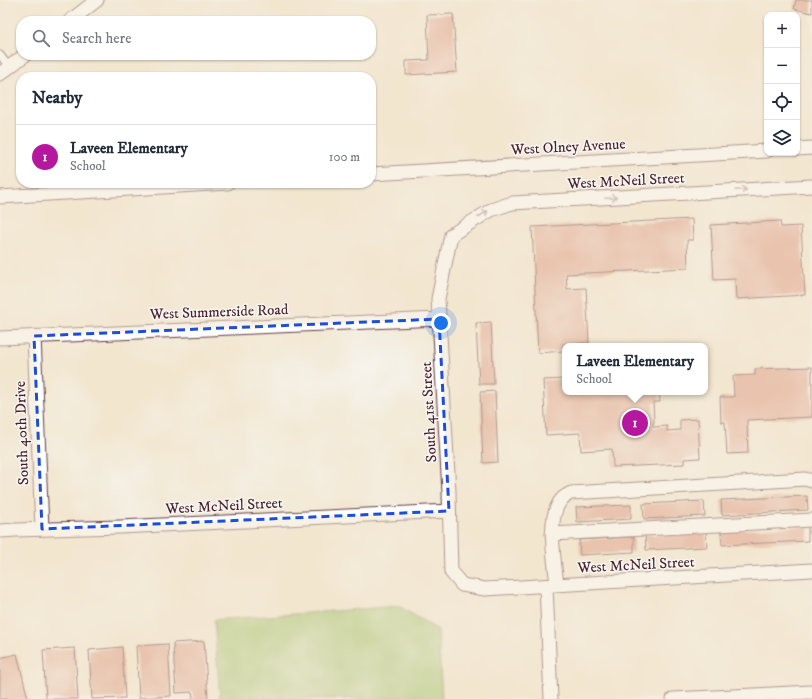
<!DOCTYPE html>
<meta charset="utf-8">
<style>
:root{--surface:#fff;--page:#f6f6f7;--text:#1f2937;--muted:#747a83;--line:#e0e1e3;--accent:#b5179e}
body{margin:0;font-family:"IM FELL DW Pica",serif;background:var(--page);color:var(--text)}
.controls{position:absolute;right:12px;top:12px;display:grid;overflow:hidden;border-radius:8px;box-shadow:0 1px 3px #0004}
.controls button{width:36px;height:36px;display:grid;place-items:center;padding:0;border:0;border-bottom:1px solid var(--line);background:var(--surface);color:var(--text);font:20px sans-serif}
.you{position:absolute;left:441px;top:323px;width:14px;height:14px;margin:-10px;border:3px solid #fff;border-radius:50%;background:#1a73e8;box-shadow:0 0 0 6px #1a73e833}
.badge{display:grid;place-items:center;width:26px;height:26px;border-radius:50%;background:var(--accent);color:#fff;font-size:13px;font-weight:700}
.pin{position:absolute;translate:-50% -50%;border:2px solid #fff;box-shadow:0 1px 4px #0006}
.popup{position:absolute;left:562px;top:343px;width:146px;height:52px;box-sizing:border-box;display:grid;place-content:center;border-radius:8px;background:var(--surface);filter:drop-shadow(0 1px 3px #0005);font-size:13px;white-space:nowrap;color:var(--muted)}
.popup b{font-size:15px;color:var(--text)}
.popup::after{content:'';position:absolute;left:50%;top:100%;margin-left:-8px;border:8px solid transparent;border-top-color:var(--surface)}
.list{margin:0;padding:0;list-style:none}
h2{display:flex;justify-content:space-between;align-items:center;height:52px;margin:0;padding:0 16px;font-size:17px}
h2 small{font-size:13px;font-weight:400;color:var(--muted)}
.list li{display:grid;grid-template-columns:26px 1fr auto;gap:12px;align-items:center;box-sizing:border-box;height:64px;padding:0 16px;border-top:1px solid var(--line)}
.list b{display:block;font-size:15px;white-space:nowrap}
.list p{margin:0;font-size:13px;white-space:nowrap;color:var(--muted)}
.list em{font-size:13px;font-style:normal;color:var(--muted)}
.icon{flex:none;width:22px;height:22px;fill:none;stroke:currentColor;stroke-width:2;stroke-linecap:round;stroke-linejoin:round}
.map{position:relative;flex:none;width:812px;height:699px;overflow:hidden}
.search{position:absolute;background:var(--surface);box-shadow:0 1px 3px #0004;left:16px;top:16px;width:360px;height:44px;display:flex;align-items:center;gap:10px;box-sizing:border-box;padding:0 14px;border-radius:16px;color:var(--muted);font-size:15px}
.panel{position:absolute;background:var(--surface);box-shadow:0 1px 3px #0004;left:16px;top:72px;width:360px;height:116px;border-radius:16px}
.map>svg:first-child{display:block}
.green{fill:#a1c56f;stroke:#76724d}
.building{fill:#dd9983}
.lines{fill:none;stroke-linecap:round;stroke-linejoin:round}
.service-casing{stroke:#633d44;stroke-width:9}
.minor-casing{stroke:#633d44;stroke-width:15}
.service{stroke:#fff;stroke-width:7}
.minor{stroke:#fff;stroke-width:13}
.oneway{stroke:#ae9aa0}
.marked{fill:none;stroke:#1d4ed8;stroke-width:3;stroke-dasharray:8 5;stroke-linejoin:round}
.labels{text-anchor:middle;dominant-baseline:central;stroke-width:3;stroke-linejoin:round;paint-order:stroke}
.street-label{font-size:15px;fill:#4a1f2b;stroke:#f6f6f2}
</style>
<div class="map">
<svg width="812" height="699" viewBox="0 0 812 699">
<rect width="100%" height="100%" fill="#f6f6f2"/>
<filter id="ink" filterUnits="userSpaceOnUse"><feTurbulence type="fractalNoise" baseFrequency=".025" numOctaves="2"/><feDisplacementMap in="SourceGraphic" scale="8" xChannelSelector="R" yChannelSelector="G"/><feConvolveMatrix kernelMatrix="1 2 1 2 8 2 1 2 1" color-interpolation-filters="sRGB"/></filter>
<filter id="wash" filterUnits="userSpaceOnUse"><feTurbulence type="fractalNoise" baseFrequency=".012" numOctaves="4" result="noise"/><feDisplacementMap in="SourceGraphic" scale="16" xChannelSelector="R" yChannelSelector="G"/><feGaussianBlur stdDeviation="0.9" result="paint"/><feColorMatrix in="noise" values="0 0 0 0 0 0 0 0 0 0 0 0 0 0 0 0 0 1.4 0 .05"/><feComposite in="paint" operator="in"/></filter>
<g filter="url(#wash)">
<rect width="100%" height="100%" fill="#f2e6cf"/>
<path class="green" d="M399,606l39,24 4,69h-222l-6,-79z"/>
<g id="blocks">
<path class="building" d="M796,0h16v13l-18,-4z
M453,14l4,58 -51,3v-14l23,-1 -2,-45z
M692,219l1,21h-6l1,28 -122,6 1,15 19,-1 3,55 -26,1v7l-25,2 -6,-126z
M780,221l1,6 20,-1 4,69 -69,4 -1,-20 -21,1 -3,-55z
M491,322l3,62h-15l-3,-61z
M812,367v50l-65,3 1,33 -21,1 -2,-32h-4l-1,-25h14l-1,-21 22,-1v-6z
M565,379v13h94l1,10h-7l1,21h-1v4l14,-1v5l13,-1v-10l18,-1 2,39 -16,1v5l-71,3 -1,-18 -31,2 -1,-18 -34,2 -3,-55z
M495,391l3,71 -15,1 -3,-71z
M807,496l1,14 -86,5 -1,-15z
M704,501l1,15 -61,3 -1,-15z
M631,505v14l-54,3 -1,-15z
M808,526v15l-86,4 -1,-14z
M706,532l1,15 -61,3 -1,-15z
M634,537v15l-54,3 -1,-15z
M204,641l4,58h-15l-1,-7 -16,1 -3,-50z
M168,644l3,52 -32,2 -3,-52z
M122,647l3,51 -33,1 -3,-49z
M75,648l3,51h-32l-3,-49z
M17,654l11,45h-28v-41z"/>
</g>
</g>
<g filter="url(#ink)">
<use href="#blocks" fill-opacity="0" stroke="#633d44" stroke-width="1"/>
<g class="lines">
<g class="service-casing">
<path id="service" d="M0,55l9,12"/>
</g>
<g class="minor-casing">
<path id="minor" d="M70,21l27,-21
M0,74l25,-19
M797,149l15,-1
M371,174l396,-23
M812,186l-300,17 -21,7 -40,25 -13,64 11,193 2,80 11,13 23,4 327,-19
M0,197l228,-14
M34,336l8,193
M0,338l439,-19
M0,531l16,-1 104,-3 329,-16
M552,534l260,-14
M557,585c-2,-23 -12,-70 6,-87 2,-2 6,-4 8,-5l234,-14 7,2
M546,586l5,113
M673,699l139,-7"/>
</g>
<use href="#service" class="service"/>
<use href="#minor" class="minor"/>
</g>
<defs><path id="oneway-shaft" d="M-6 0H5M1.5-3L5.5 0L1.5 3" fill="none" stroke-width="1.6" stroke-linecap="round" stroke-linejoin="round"/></defs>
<g class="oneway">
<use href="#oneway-shaft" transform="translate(741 190) rotate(-3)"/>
<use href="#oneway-shaft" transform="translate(611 198) rotate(-3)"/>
<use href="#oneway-shaft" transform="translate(483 214) rotate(-33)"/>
</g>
</g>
<path d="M0 0H812V699H0ZM439,319l10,192 -407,18 -8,-193z" fill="#f2e6cf" fill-opacity=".55" fill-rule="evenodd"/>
<path class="marked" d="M439,319l10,192 -407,18 -8,-193z"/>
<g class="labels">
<g class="street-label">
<text transform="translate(568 147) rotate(-3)">West Olney Avenue</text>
<text transform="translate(626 181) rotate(-3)">West McNeil Street</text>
<text transform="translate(219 312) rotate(-2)">West Summerside Road</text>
<text transform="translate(429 412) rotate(-93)">South 41st Street</text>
<text transform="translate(22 433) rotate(-92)">South 40th Drive</text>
<text transform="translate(224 506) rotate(-3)">West McNeil Street</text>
<text transform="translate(636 565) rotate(-3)">West McNeil Street</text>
</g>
</g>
</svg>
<div class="controls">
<button>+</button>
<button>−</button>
<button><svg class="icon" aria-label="locate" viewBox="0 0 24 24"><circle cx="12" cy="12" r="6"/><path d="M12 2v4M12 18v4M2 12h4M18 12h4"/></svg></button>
<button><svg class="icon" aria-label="layers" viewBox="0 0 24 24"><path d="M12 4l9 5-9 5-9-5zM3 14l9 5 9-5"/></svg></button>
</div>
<div class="you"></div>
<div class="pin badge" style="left:635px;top:423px">1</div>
<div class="popup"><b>Laveen Elementary</b>School</div>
<div class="search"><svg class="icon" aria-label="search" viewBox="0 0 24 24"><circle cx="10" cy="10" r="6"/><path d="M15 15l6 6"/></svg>Search here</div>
<section class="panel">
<h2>Nearby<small></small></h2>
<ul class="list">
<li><span class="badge">1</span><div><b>Laveen Elementary</b><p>School</p></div><em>100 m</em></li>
</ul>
</section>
</div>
